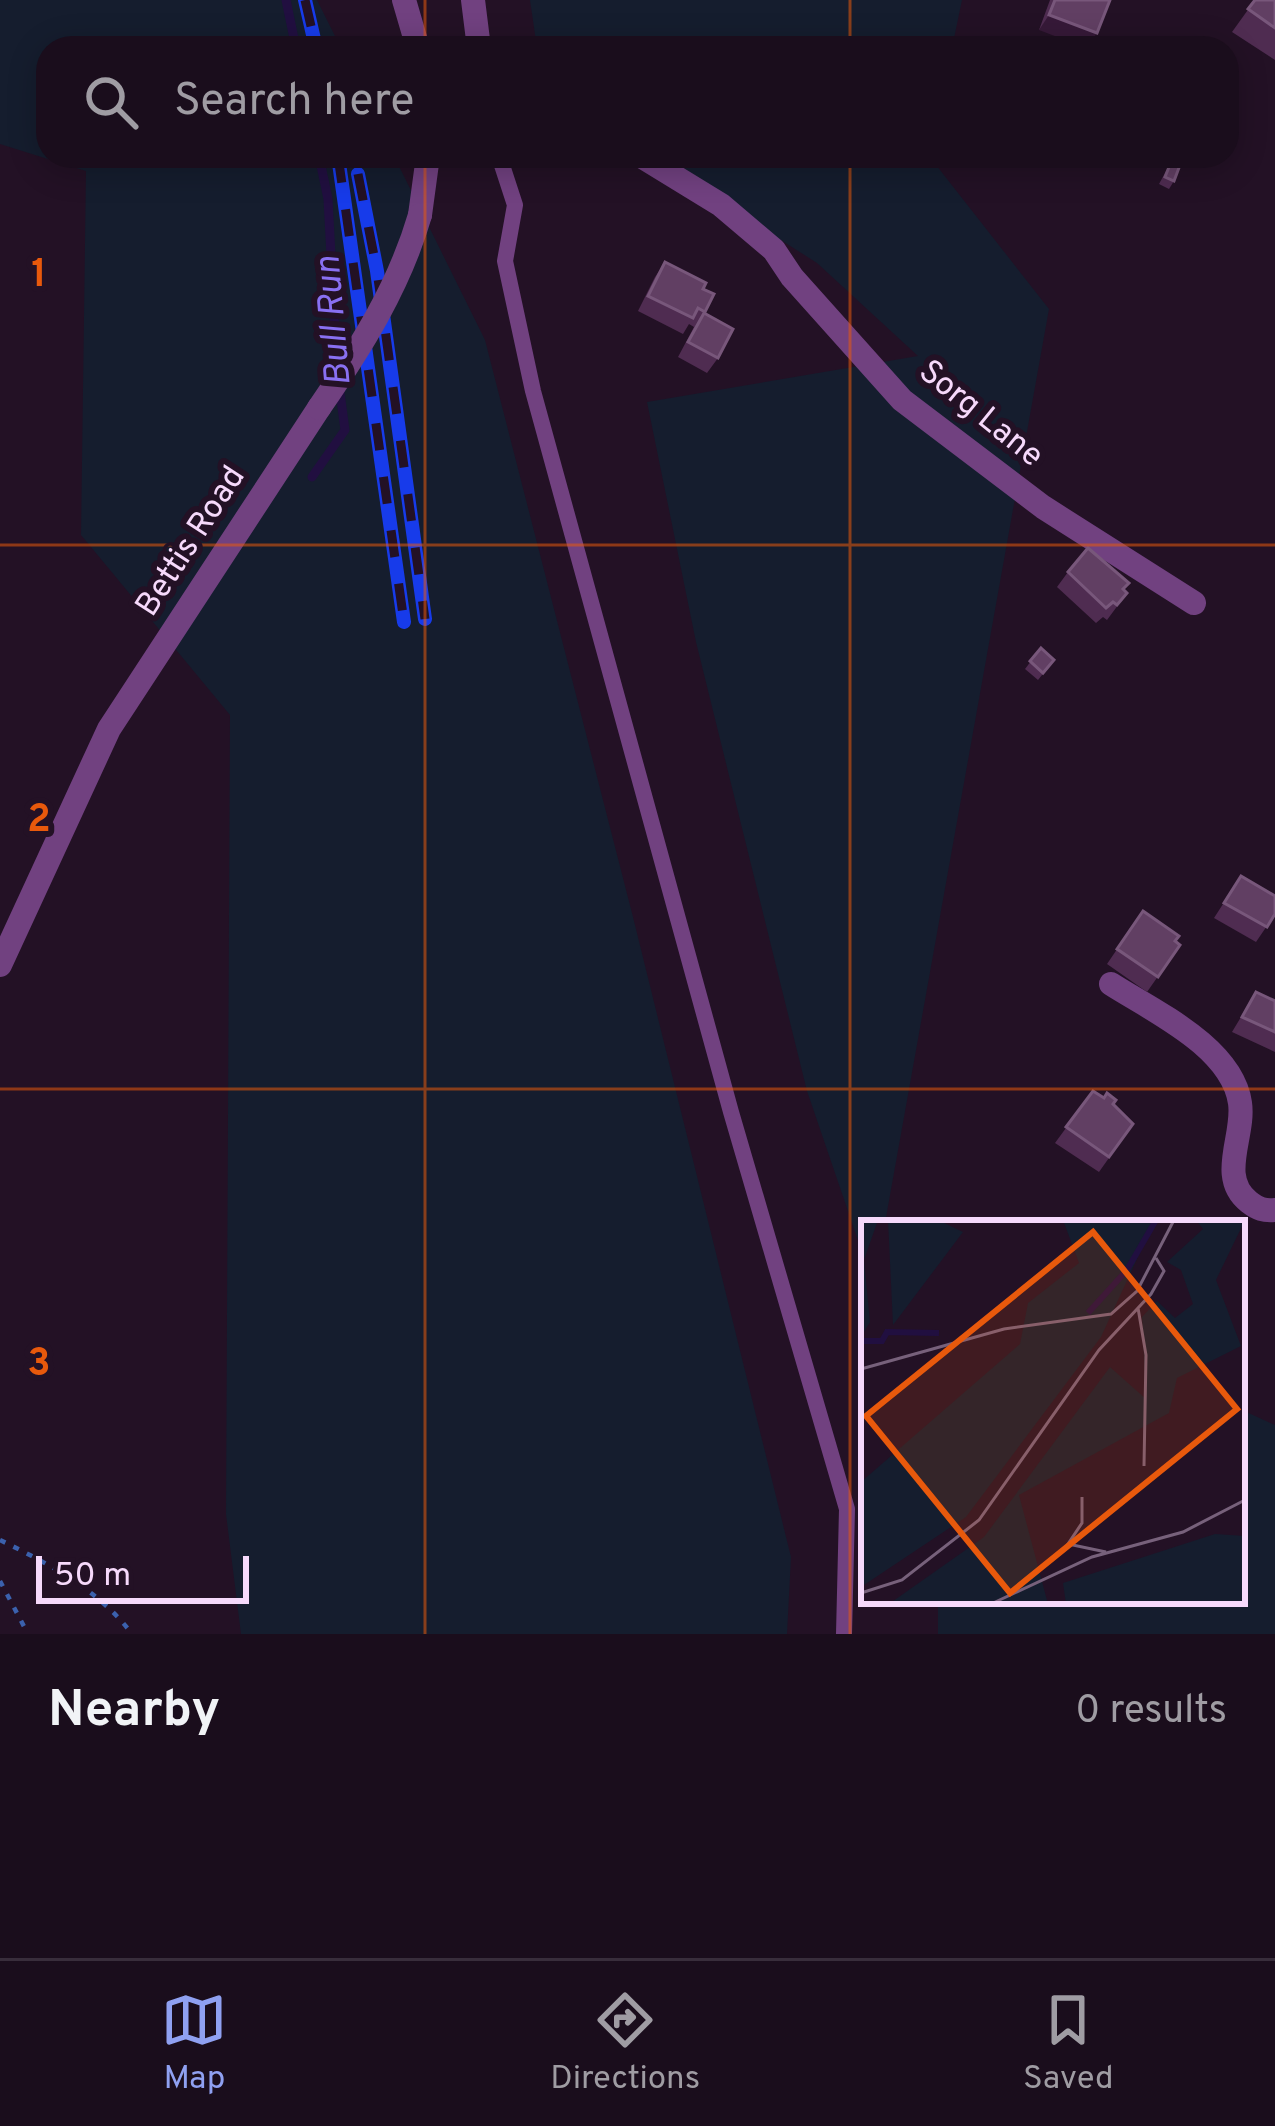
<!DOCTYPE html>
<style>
:root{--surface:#1a0d1c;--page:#271b29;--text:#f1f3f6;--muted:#9f9ca3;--line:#382d3b;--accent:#8fa0f1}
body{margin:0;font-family:Overpass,sans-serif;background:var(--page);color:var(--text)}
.scale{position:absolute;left:36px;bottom:30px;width:213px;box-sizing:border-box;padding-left:12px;border:6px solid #f6d9fb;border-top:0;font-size:33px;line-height:42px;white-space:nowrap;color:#f6d9fb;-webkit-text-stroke:9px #231125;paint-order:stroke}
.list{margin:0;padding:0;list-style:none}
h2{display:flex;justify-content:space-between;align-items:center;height:156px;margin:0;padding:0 48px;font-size:51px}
h2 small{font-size:39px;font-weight:400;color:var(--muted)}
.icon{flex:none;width:66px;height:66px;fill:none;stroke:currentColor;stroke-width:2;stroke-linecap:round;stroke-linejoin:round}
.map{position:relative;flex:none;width:1275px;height:1634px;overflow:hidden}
.search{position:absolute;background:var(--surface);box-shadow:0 6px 30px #0003;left:36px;right:36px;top:36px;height:132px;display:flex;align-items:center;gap:30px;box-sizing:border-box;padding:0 42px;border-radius:36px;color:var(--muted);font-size:45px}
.sheet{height:324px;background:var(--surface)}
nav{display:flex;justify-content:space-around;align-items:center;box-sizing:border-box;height:168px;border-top:3px solid var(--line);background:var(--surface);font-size:33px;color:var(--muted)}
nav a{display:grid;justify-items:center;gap:6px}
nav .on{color:var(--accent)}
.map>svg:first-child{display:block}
.green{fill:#151d2e}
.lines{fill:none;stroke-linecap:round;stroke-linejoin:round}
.stream{stroke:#210f40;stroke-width:9}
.path{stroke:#3b61ad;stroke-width:4.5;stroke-dasharray:6 9;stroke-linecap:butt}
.service{stroke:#714180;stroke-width:16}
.minor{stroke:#714180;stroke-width:24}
.tertiary{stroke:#714180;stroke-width:24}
.rail-casing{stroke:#173bea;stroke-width:14}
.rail{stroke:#231125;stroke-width:9;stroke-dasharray:27;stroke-linecap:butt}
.tertiary-bridge{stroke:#714180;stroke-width:24}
.wall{fill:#4f2c51}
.shaded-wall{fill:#361938}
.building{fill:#613f63;stroke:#78577b;stroke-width:3}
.grid{fill:none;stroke:#e8590c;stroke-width:3;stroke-opacity:0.55}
.labels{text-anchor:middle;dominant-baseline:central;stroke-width:12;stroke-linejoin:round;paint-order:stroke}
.street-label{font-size:33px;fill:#f6d9fb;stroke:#231125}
.water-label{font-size:36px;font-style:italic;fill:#8970f2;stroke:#231125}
.inset-river{fill:none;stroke:#210f40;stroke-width:6}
.inset-road{fill:none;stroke:#77617b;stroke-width:3}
.view{fill:#e8590c;fill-opacity:0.15;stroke:#e8590c;stroke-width:6}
.inset-edge{fill:none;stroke:#f6d9fb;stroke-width:6}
.grid-label{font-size:39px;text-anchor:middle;font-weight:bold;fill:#e8590c;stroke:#231125;stroke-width:12;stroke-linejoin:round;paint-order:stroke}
</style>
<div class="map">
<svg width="1275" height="1634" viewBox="0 0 1275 1634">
<rect width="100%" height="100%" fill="#231125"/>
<path class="green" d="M0,0h317l24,48h-293v108h346l91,184 148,577 158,640 -4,77h-546l-15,-120 4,-799 -149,-180 5,-364 -86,-27z
M530,0h432l-10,48h-415z
M649,156h280l120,153 -164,914h-21v35l-57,-167 -111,-449 -49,-240 271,-46 -101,-93z
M1242,1410l33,15v209h-337v-33h304z"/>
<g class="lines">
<path class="stream" d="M286,0l10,48
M319,156l9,43 9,169
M312,477l33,-47 -6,-45"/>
<path class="path" d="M0,1540c49,24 99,50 132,94
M0,1581l28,53"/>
<path class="service" d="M499,156l16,49 -10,56 28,130 198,721 116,397 -3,125"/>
<path class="minor" d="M473,0l6,48
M641,156l80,49 53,45 18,27 110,123 141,107 151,96
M1111,984c42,27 121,63 129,119 5,33 -23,74 9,99 9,7 15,9 26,8"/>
<path class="tertiary" d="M404,0l14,48
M420,215l8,-59
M0,965l109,-236 210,-321"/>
<g class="rail-casing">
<path id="rail" d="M305,0l11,48
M338,156l66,466
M358,174l19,97 48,348"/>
</g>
<use href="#rail" class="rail"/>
<path class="tertiary-bridge" d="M319,408c42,-61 80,-121 101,-193"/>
</g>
<path class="wall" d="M1050,0h60l-71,30z
M1255,0h20v60l-43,-28z
M1171,162l3,19 -5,8 -10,-5z
M665,262l38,27 1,24 14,45 -11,15 -29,-16 16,-30 -5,-3 -6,10 -45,-23 17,-34z
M1068,572l56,19 3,2 -20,27 -4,-3 -7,6 -39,-36z
M1041,648l13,12 -16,20 -13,-11z
M1241,876l34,38 -19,28 -42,-24z
M1143,911l37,34 -33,47 -40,-28z
M1256,992l19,9v51l-43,-20z
M1093,1091l20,13 20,20 -34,48 -44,-29z"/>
<path class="shaded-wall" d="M1049,15l48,18 -11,15 -47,-18z"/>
<path class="building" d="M1055,0h55l-13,33 -48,-18z
M1255,0h20v28l-27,-19z
M1171,162l9,3 -6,16 -9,-4z
M665,262l41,21 -3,6 11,5 -9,18 -7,-4 -5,10 -45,-22z
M704,313l29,16 -15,29 -30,-16z
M1088,548l41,35 -6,6 4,4 -10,12 -4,-3 -7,6 -38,-36z
M1041,648l13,12 -11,13 -13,-12z
M1241,876l34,20v18l-8,13 -43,-24z
M1143,911l36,25 -4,5 5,4 -22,32 -41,-28z
M1256,992l19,9v31l-33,-15z
M1093,1091l11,7 3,-5 9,7 -3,4 20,20 -24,33 -43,-30z"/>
<path class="grid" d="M425,0v48M850,0v48M425,156v1478M850,156v1478M0,545h1275M0,1089h1275"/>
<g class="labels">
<g class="street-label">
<text transform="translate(980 415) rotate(39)">Sorg Lane</text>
<text transform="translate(192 542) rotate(-57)">Bettis Road</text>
</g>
<g class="water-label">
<text transform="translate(335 321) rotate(-95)">Bull Run</text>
</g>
</g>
<g transform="translate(861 1220)">
<rect width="384" height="384" fill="#231125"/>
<path d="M0,0h17l-14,40 6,62 -9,15zM77,0l25,12 -70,93 -5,-105zM202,0h92l-54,117 -135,180 -105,70v-105l159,-138 8,-41 51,-40zM335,0h49l-29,60 25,66 -64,32 -8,35 -150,82 29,109h-159l95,-67 126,-170 36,32 -4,-82 15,-16 18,17 18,-14 -12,-34 -14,-8 36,-33zM354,314l30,2v68h-179l-3,-21z" fill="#151d2e"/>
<path class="inset-river" d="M227,93l39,-43 29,-50M0,121h21l5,-9 52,1"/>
<path class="inset-road" d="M384,47v36M277,88l8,47 -2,111M0,149l143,-40 107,-15 26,-23 37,-71M221,277v26l-14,21 38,8M0,373l41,-13 77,-60 120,-170 52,-56 13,-23 -8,-13M130,384l101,-47 91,-25 62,-32"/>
<path class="view" d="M232,12l144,177 -227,184 -144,-177z"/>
<rect width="384" height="384" class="inset-edge"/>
</g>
<g class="grid-label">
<text x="39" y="286">1</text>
<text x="39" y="831">2</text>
<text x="39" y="1375">3</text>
</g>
</svg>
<div class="scale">50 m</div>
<div class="search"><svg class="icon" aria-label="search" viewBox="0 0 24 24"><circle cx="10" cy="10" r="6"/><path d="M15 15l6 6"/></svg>Search here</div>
</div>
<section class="sheet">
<h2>Nearby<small>0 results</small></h2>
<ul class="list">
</ul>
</section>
<nav>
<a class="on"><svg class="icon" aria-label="map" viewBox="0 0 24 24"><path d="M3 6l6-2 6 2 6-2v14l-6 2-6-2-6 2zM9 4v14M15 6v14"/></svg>Map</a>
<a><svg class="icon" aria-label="directions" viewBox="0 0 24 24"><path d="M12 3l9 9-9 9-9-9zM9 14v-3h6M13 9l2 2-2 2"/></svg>Directions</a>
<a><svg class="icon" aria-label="saved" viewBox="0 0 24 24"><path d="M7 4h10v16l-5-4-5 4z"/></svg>Saved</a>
</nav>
